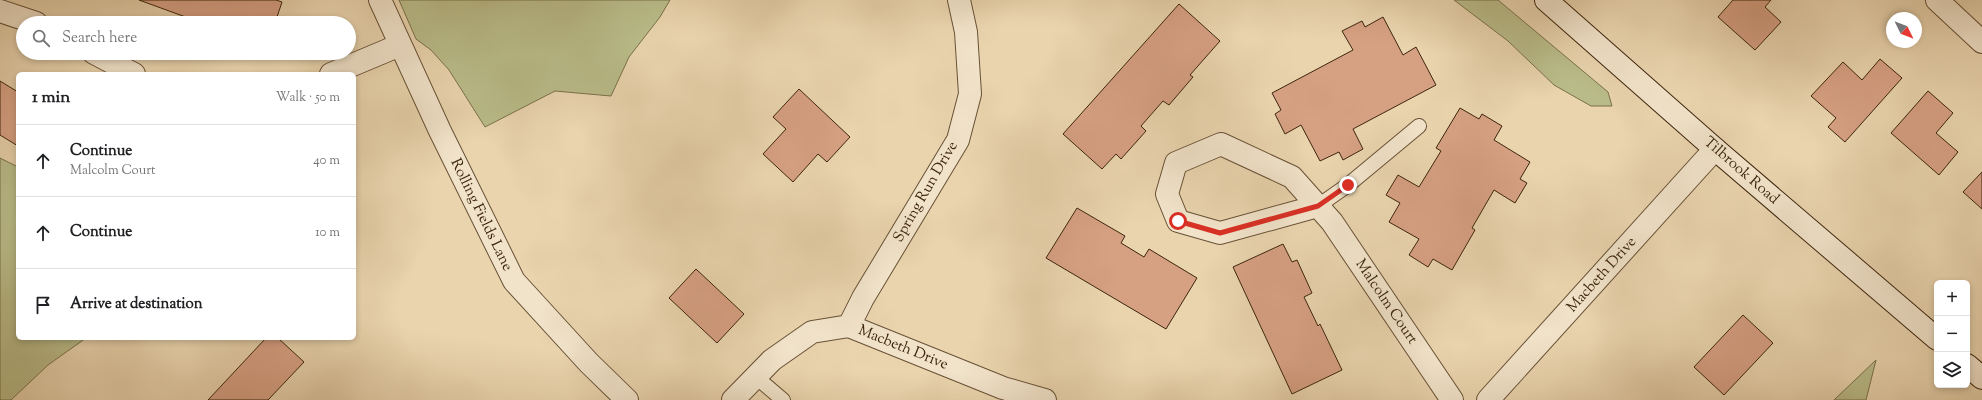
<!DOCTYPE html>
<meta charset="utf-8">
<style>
:root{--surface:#fff;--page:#f6f6f6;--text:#202124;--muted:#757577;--line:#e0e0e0}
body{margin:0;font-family:"Sorts Mill Goudy",serif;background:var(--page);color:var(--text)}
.controls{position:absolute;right:12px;bottom:12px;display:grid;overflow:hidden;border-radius:6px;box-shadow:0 2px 6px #0003}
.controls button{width:36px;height:36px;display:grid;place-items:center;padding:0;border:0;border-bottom:1px solid var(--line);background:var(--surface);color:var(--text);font:20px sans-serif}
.compass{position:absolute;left:1886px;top:12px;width:36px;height:36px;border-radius:50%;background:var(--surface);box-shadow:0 2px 6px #0003;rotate:133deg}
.stop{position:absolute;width:12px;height:12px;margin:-9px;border:3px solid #d93025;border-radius:50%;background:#fff}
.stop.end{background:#d93025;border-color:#fff;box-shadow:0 1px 4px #0008}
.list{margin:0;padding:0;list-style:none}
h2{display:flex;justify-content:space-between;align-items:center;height:52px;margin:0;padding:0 16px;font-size:17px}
h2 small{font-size:13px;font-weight:400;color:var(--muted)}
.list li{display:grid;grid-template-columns:26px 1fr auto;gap:12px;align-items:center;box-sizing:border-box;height:72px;padding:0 16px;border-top:1px solid var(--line)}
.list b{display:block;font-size:15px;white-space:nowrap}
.list p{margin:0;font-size:13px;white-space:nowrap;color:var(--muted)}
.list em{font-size:13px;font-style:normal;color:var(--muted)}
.icon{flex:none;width:22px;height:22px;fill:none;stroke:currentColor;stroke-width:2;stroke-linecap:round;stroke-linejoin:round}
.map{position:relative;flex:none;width:1982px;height:400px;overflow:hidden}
.search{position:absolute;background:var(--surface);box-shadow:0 2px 6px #0003;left:16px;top:16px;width:340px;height:44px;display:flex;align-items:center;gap:10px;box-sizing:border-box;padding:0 14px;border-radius:22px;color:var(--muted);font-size:15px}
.panel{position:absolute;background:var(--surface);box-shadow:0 2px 6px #0003;left:16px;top:72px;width:340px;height:268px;border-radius:6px}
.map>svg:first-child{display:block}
.green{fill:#b9bc89;stroke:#7b704b}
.building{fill:#d6a083;stroke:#3d250d}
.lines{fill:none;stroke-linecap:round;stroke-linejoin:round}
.lane-casing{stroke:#685135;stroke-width:16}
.street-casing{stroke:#685135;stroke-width:24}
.secondary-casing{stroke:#3d250d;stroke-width:24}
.lane{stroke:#f1e3ca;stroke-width:14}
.street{stroke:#f1e3ca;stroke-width:22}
.secondary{stroke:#f1e3ca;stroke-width:22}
.route{stroke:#d93025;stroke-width:5}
.labels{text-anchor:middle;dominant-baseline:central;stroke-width:3;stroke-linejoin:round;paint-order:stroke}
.street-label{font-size:15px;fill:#3d250d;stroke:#f1e3ca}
</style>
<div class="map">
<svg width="1982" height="400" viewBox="0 0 1982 400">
<rect width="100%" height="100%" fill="#e9d4ae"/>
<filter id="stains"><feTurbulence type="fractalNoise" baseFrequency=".005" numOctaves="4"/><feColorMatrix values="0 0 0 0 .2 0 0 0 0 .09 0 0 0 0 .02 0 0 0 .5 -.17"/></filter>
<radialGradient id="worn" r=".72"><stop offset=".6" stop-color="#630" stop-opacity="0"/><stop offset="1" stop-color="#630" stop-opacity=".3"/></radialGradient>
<path class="green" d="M399,0h271l-10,17 -31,40 -18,39 -56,-5 -70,36 -36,-57 -18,-20 -15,-11z
M1454,0h44l110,92 4,14h-21l-37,-21 -46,-44z
M0,158l18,9v171h68l-38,27 -37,35h-11z
M1876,360l-10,40h-32z"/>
<path class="building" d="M139,0h137l6,2 -7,21h-73z
M1733,0h38l-6,7 16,15 -26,28 -37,-33z
M1179,4l41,37 -30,34 3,2 -24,28 -6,-4 -22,25 5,5 -25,28 -5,-5 -14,15 -39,-35z
M1383,17l20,38 13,-8 20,38 -83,44 10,20 -20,11 -4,-8 -19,9 -19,-36 -16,9 -10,-20 6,-4 -9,-17 81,-43 -11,-19 20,-10 3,6z
M1880,59l22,19 -57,64 -17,-15 8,-9 -25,-22 32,-34 19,18z
M0,81l18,11v54l-18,-11z
M799,89l51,48 -23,25 -9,-8 -25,28 -30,-28 23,-25 -13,-12z
M1928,91l25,22 -17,20 22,19 -19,23 -48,-42z
M1460,108l19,11 3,-5 20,12 -8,14 36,22 -10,17 7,4 -12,20 -21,-13 -22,38 3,2 -23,40 -19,-11 -5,8 -19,-12 10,-16 -30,-17 11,-19 -14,-8 12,-20 21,12 22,-36 -5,-3z
M1982,172v37l-19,-17z
M1077,208l48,28 -4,7 23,14 5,-8 48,29 -31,51 -120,-71z
M1283,244l9,18 5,-2 15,33 -8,4 14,29 2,-2 22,46 -50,24 -59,-127z
M696,269l48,45 -27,29 -48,-45z
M1743,315l30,28 -49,52 -30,-28z
M266,338h12l26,24 -36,38h-60z"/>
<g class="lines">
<g class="lane-casing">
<path id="lane" d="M1318,206l30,-21 71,-59
M756,377l27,23"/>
</g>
<g class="street-casing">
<path id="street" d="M380,0l60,131 74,150 75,82 38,37
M1937,0l45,42
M0,11l36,12
M94,53l40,21
M331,74l69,-29
M1318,206l-98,27 -42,-12 -11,-27 9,-31 45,-19 71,33 40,45 120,178
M849,326l14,-28 95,-158 12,-46 -4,-62 -7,-32
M733,400l39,-40 40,-28 37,-6 154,62 42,12
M1488,400l227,-251"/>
</g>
<g class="secondary-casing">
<path id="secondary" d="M1546,0l169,149 222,190
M1967,365l15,13"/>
</g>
<use href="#lane" class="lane"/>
<use href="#street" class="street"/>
<use href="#secondary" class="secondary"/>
</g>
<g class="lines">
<path class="route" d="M1178,221l42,12 98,-27 30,-21"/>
</g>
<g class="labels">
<g class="street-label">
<text transform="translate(1741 171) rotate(41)">Tilbrook Road</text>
<text transform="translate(926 192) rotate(-60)">Spring Run Drive</text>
<text transform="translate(481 215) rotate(64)">Rolling Fields Lane</text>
<text transform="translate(1602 275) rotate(-48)">Macbeth Drive</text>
<text transform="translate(1386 302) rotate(56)">Malcolm Court</text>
<text transform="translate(903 348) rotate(22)">Macbeth Drive</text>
</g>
</g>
<rect width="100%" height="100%" filter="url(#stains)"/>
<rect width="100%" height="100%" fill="url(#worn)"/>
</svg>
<div class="controls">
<button>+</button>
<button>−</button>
<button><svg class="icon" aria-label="layers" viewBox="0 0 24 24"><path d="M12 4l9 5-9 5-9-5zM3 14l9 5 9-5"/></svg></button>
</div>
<svg class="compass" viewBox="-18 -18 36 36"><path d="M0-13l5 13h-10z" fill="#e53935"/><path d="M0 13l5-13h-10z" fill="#757577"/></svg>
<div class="stop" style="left:1178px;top:221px"></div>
<div class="stop end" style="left:1348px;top:185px"></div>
<div class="search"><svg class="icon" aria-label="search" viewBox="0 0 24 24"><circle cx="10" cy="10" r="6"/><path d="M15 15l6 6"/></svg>Search here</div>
<section class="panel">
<h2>1 min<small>Walk · 50 m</small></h2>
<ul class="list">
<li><svg class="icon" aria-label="ahead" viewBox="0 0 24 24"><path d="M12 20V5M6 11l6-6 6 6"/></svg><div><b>Continue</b><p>Malcolm Court</p></div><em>40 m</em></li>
<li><svg class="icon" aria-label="ahead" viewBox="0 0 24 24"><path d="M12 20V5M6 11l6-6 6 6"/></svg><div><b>Continue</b></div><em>10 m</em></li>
<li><svg class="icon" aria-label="arrive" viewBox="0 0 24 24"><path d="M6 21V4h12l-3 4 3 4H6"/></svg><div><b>Arrive at destination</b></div></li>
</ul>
</section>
</div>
